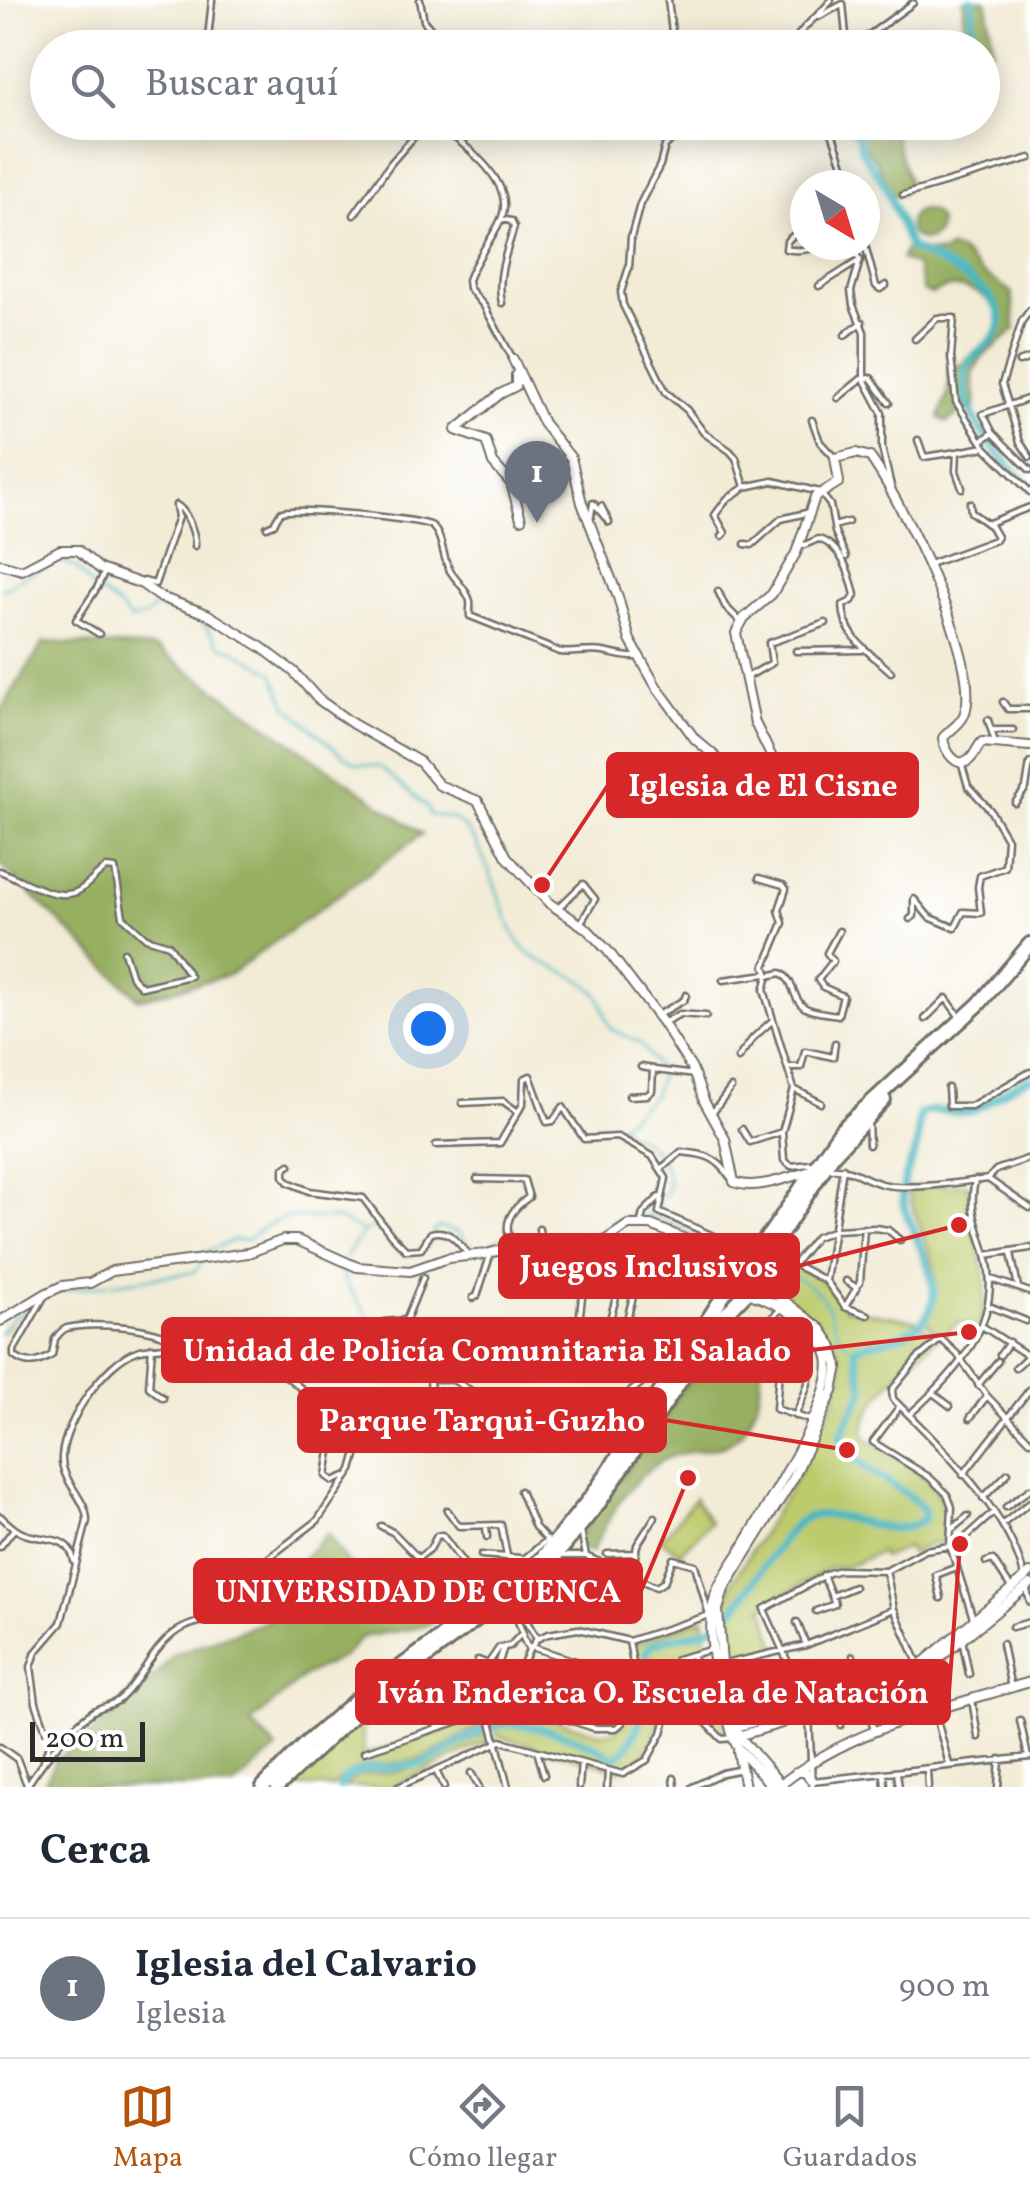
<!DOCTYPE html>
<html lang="es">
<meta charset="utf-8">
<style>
:root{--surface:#fff;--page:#f2f2f3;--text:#1f2937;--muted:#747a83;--line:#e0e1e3;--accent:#b45309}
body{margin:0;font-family:Vollkorn,serif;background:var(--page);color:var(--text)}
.compass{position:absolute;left:790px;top:170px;width:90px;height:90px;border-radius:50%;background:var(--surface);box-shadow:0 5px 25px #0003;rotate:142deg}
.scale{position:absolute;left:30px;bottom:25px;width:115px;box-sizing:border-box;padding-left:10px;border:5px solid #2b2b2b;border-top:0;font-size:28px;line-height:35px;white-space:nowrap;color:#2b2b2b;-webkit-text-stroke:8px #fff;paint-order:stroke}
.you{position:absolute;left:428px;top:1028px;width:35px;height:35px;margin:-25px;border:8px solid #fff;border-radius:50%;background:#1a73e8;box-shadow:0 0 0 15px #1a73e833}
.badge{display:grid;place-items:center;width:65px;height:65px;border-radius:50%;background:var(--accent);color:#fff;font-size:32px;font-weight:700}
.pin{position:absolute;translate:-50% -82px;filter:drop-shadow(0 2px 5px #0008)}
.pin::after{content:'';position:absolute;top:52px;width:35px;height:30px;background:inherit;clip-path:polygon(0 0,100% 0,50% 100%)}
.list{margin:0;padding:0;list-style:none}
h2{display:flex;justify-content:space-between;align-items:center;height:130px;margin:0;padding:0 40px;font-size:42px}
h2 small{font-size:32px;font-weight:400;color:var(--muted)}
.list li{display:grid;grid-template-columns:65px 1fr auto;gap:30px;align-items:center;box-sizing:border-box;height:140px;padding:0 40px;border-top:2px solid var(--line)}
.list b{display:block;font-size:38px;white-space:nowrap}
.list p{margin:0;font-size:32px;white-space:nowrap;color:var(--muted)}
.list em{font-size:32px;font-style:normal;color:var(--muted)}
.icon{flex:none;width:55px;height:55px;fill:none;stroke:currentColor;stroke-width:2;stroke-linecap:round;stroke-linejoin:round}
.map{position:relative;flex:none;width:1030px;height:1787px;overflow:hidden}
.search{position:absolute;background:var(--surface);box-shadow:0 5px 25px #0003;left:30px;right:30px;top:30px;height:110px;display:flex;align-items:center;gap:25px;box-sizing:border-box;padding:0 35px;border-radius:55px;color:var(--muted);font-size:38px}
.sheet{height:270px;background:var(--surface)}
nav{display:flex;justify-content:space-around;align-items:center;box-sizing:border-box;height:140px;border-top:2px solid var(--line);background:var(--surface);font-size:28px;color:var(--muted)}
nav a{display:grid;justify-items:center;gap:5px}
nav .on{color:var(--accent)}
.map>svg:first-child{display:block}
.green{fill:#bdcb6d;stroke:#747b4c;stroke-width:2.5}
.forest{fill:#96af60;stroke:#606d46;stroke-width:2.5}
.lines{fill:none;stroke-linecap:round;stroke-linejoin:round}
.stream{stroke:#48b7c0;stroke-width:2.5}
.river{stroke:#48b7c0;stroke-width:8}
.street-casing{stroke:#716e66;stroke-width:9}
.secondary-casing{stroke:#716e66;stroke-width:12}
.highway-casing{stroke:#716e66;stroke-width:18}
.street{stroke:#fff;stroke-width:4}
.secondary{stroke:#fff;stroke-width:8}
.highway{stroke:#fff;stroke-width:12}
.leader{fill:none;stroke:#d62828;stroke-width:4}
.callout-dot{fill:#d62828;stroke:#fff;stroke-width:4}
.callout{fill:#d62828;stroke:#d62828;stroke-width:4}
.callout-label{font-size:32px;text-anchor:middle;font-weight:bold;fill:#fff}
</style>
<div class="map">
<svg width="1030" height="1787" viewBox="0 0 1030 1787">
<rect width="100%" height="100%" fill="#fff"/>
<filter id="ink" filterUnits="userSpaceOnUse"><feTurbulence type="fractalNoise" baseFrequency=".01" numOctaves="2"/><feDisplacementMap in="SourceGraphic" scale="20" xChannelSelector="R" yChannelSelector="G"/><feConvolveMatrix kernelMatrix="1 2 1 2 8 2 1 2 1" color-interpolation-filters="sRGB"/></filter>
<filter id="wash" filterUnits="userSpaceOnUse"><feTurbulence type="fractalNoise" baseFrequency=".0048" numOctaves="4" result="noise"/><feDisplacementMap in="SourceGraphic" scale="40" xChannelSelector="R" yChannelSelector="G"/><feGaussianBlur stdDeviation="2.25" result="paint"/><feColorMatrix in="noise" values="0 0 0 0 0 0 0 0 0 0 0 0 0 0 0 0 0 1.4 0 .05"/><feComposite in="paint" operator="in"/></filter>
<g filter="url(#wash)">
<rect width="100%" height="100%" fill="#f2ebd5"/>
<path class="green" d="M967,1184c5,9 -1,18 2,30 12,41 24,73 9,116l-20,-8 -16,15 -16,-15c25,-57 -7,-78 -18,-134z
M774,1256l51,26 19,26 74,13 19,18c-23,20 -80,67 -72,98 46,32 87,42 79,106l-16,2 -17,9 -4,-7 -23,11 -4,-6 -31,14 -21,3 -65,38 15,43 -54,11 -1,-54 9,-25 63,-102 39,-80 8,-26 -2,-17 -8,-19 -61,-52 -5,-16z
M695,1498l15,24 -30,31 -19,-13z
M703,1618l4,32 -34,8 -2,7 5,23 21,3 14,9 8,-2 8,38c-24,-7 -34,-47 -64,-26 -7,25 -15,50 -42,60l-124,-34 -3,-20 58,3 48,14 15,-2 9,-8 15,-44 -7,-35z
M362,1712l2,43 119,-36 4,4c-23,8 -41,26 -64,35 -33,12 -60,-6 -90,29h-38l10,-19z
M490,1731v9l-99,47h-47l15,-12 38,-3 28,-7z"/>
<path class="forest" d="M964,0h21l2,3 6,45 -7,12 -3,25 -1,-37 -22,-1 4,-5z
M849,123h46l-1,12 15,48 -7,10 -9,2 -17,-35 -25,-29z
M909 225a15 15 0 1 1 30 0a15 15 0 1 1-30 0Z
M950,248l11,4 21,21 30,19 3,37c-13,15 -42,27 -42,50 0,14 5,17 1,32l-6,-3 -21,14 -8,-4 9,-25 1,-27 6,-3 5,4c13,-17 33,-25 43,-43 -9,-30 -44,-47 -71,-30l-8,-2 -8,-27 -15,-5 4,-10 38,3z
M44,642l112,6 266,186 -193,141 -90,24 -139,-135v-153z
M728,1323c26,14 33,25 33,54 -1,18 -4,29 -12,45 -21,40 -62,19 -94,43 -30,21 -48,55 -63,87l-6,-1 -5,-5v-12z
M328,1533c21,36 37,54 79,64l9,16 28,-8c22,-32 37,-53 79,-42l-43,33 -58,31 -60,10 -18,19 -40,20 -53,47 26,26 -44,38h-190l12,-27 72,-54 48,-52 92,-33 22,-48z"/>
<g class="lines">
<path class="stream" d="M0,588h7l8,-7 44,-21 17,7 14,18 28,21 12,14 16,-4 9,-10c43,0 43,13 67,41l10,2 41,24 14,33 56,50 14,8 23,3 47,40 3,8c6,1 16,1 22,4 32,13 48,92 65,120 16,27 46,27 69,45 21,15 15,28 25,45l28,13 22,30 -7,23 -33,29v4c7,7 14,7 22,12 17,13 33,36 21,57
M647,1217l12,-15
M385,1230l17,23c20,4 28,-5 32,-23l4,-3 20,5 11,14c18,5 27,-8 44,-11 23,-3 45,18 59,16 17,-4 29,-24 45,-31 33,-15 89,20 116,37
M203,1253l31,-13h13l17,-13 22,-10 52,2 26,13 16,-8
M345,1257l19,-25
M340,1266c5,29 36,48 41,78
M770,1268c20,6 43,15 55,34 10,16 9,40 30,46
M60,1291l134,-19 7,-8
M0,1333l14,-16 19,-12"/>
<path class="river" d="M972,0v48
M856,122l5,28 24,35 25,63c24,11 108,48 87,85 -9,15 -31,24 -32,43 -3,45 37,82 65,111
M340,1787c10,-27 60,-16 83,-24 35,-13 58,-44 98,-38 23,2 53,12 73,21 6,2 14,11 20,11 16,-1 40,-64 39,-79 0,-13 -16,-25 1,-34 20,-10 45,-7 65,-21 29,-20 64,-97 86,-105 36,-15 78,27 119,2v-11c-25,-27 -69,-36 -84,-73l24,-46 -9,-42c19,-8 41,-7 59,-20 48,-32 -7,-92 -11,-130 -2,-20 10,-35 14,-53 2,-10 0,-20 3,-31 17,-9 36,3 54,-4 20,-9 35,-25 56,-32"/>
</g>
</g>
<g filter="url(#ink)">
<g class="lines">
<g class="street-casing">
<path id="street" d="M420,0l4,21 12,14 6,13
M668,0l6,48
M818,17l25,-13 3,32 8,10 59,-43
M207,48l5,-48
M799,48l-4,-8c9,-16 26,-25 36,-40
M430,122c27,15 86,58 72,95 -9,22 -26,40 -34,63l1,8 15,18 29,53
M681,122l-4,13 -12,11 -5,19 -20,39 -9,33 -2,30 -8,25 2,13 43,87 21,18 17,23 26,18 6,7 9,29 28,-6 47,11 10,13 5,27 11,25
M832,122v11l18,52
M903,195l127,-37
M354,215l37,-52 36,-41
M501,219l10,2 3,6c-7,24 -18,51 -12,76
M805,233l-11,2 -7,6 -1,8c25,7 56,-18 74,11l-9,31 2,14 11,27v47l18,34v35l9,38
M865,245l11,41 4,3 6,-4
M819,286l41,-26
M1030,310l-8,11 -20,63 18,58 10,15
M845,335l17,-13
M915,339l22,-21h17l-3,39 5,45 29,45 45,45
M1019,362l11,-4
M838,398l23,-19 10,-1 18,25
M812,420l8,22 15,16
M993,433l-10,-19 47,-16
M918,440l6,17 33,-5
M982,440l11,-7 37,37
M962,488l-6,-17 1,-19 28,-5
M970,503l1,9 18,13
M590,522l3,-19 16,19 -8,-16
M834,526l14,-4
M267,527l7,-3c2,-4 4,-10 8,-12 9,-5 142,7 150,14 11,11 10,29 17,43 5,10 18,20 21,32 1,5 -1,10 0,15l90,36c14,2 30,-3 43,0 13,2 21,6 34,5
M722,536l3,-3 -10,-18 12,-16 18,-12
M745,544l7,1 29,-26 25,-6
M799,544l6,1 13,-6c23,6 32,34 37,56l-3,6 -9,4c1,34 28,48 48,67
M927,565l68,-25 2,-3 -8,-14 41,-16
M144,581l11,3 23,-67 -2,-12c10,4 20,30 19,41
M97,588l8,-17
M95,591l-19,29 23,14
M718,591l7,15 16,16
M796,651l66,-1
M747,677l25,-14 -3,-20 57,-20
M1003,702l5,7h22
M988,720l7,22
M991,730h22
M1015,803l11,-15 4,-25
M0,871c21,8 58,33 80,19 10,-7 17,-16 26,-22l9,1 8,48 23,21 23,7 21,31 -48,11 -10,-10 -8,-25
M759,878l24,7 3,4 -7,21 4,13 -18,43 3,10
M557,909l26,-25 12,15 -15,25
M910,919l4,-3v-17l15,18 26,11 8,-16 18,1 -3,-26 2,-11 25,-9 2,-28 -17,-29 -22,-24 -7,-24
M723,980l43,-6
M658,1015l26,-15 2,-5
M925,1019l21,-21 13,18
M663,1023l17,-9 26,2
M738,1058l15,-20 20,-18
M790,1067h11l4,-16 28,6 2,-14
M655,1070l40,5
M948,1088l1,18h22l59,-34
M794,1089l27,14
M629,1096l18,-1 5,-4 1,-22 -12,-2
M462,1103l41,-2 15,11 5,-8 1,-25 6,-3 17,46 6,-1 10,-14 21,32 34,-2 34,19 14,22 -7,34 73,32 14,11
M711,1115l20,-27
M868,1120l1,25
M742,1129l8,13 32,-10
M436,1145l64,-2 18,-31
M810,1164l-19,2 -7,-6 -2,-28 12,-43 -30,-99 4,-14 13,-3c14,8 11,26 23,34 9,6 24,6 34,8l5,-19 -20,-9 -5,-7 15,-19 -6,-8 12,-22
M290,1165l-6,4v7l4,6 21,9 54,7 28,37 15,15 15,-1 10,-16c19,-5 27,10 38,22
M662,1168l19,-16c24,2 36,5 49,25
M828,1169c26,-2 31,9 54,15 27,7 77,-2 106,-5l8,-9 34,-12
M477,1179l47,1 5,17c-19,13 -27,27 -17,48
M988,1179l42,29
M640,1225l3,-12 16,-16
M539,1229l3,21
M587,1253l-9,79 4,6 8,2 33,-6 11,-41
M1011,1253l7,34
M775,1254l51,27 19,26 23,8
M986,1255l44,-7
M570,1261l17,12
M794,1264l22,-27 19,-7 41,-2 12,2 12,10
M423,1278l-17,42 -22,2 -1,3 16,15 30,10 2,54 43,7
M991,1279l39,13
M826,1281l17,-113
M846,1281l11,7
M473,1298l4,-2 14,-43
M989,1306l37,15
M845,1307l15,-25 4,-54
M982,1326l48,31
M756,1333l25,-24
M623,1334l35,-1
M605,1337l12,-43
M397,1338l10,-1
M152,1347l-3,40 14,11
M1000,1355l9,-13
M275,1367l39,32 13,17 5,23 -6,37 7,5 12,-5
M1015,1368l13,-12
M429,1378l24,2 27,16
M978,1385l20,-24
M933,1393l17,13
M900,1406l-27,36 56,35 18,17 5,13 -2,39 23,72
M910,1414c46,-41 94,-92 76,-159 -8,-30 -18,-43 -11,-75
M795,1416c12,-28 29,-58 -5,-76l-9,5 -5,64 34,11
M970,1418l17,-22
M567,1433l9,-19
M963,1475l67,-86
M520,1491l15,36 12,13
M983,1498l25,-25
M1006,1507l24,-18
M447,1510l12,16 42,-1 6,31
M0,1516c6,5 12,12 20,16 21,11 49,0 54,29
M1004,1523l26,-21
M381,1526l13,7 24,25 12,-9 7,-13 5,-1 24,32
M486,1527l1,10
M951,1530l17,-14
M581,1531l5,25
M0,1547l14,-18
M607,1554l29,-1
M481,1555l39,3
M563,1556h23l70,31 8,-5 9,-23 22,6 14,50
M986,1562l7,-2 19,29
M567,1564l4,3 -4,4 -4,-4z
M570,1565l17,2 18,9
M886,1571l8,38 25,56
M1024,1576c-15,-65 -85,-131 -131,-177l-1,-9 25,-31 24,-20 16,15 30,42 43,45
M383,1582l9,6 25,-9 11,6 13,18 17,-28 10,-7 25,-2 32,-8 22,-18 3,1
M1027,1590l3,12
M832,1596l22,-9
M941,1598l-5,-23 21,-8
M525,1601c5,-13 25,-31 38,-34
M616,1606l18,-42 3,-19 18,-28
M816,1611l19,-7 -12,-29
M508,1614h7l8,20
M797,1622l9,23
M1012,1627l18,-5
M537,1639l-11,-19 2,-11 31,-9 35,4 5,-5 9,-30
M962,1639l7,35
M629,1641l7,39 -14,43 -6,5h-22l-82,-27v-12l17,-39 8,-11 11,-5 30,-5 51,12 81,-26
M1002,1644l9,44
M531,1647l105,33
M693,1655l8,35
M853,1656l10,27
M478,1660l10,4 11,-16 11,-2 11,-12 8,16
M743,1660l15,21
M721,1665l85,-20 86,-35
M496,1671l8,-24
M827,1671l8,20
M924,1673l25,91
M796,1678l17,-8
M539,1679l90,27
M682,1686l-5,-27 36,-10
M422,1691l18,36
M866,1692l8,40
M804,1698l-40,-89 65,-36 11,-3 46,1 39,-21 25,-4 14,-7 30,-27
M972,1699l6,38
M835,1701l6,24
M731,1705l17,-6 -6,-15
M809,1712l3,75
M489,1714l19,73
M471,1717l-4,-15 6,-25
M562,1719l17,-57
M1020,1720l8,37
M0,1747l17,12 10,26
M537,1751l7,24
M364,1752l107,-35 41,-5 41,5
M44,1760l6,-18 -14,-39 -5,-36 5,-15 25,-29 26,-102c0,-23 -27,-40 -25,-65 3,-35 42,-94 75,-105 13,-5 28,0 36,-10 -18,-15 -82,-19 -106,-13 -6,2 -8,6 -12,11l-3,16c-13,8 -25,12 -38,1v-6l30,-53
M927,1770l1,17
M436,1771l8,16
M471,1773l8,14
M897,1773l2,14
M884,1775l1,12
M674,1778l1,9
M812,1781l218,-24
M26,1787c17,-26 40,-56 66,-75 8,-6 20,-6 28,-13 20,-17 30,-47 53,-65 27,-20 55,-10 79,-27l14,-47 51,-39 35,-51 7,-25c18,-8 29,1 48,4 19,3 48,-4 63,-16l10,-37c39,-16 78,27 114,17 24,-7 69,-48 89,-65
M398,1787l103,-46 122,33 24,-14 15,-27 6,-23c25,-10 37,13 54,29l11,-1
M579,1787l2,-24
M607,1787l1,-15
M692,1787l30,-14 20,-4
M998,1787l2,-28"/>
</g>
<g class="secondary-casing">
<path id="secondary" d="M513,359l30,64 28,35 11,45 36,94 12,43 26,46 39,53 29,25 27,17 28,9 8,-2 -32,-65 -19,-90 8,-15 28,-24 24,-41 19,-56 24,-15 -4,-24 21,-5 14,4c30,41 115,210 94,258 -4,10 -15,15 -21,23 1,13 16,35 29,19 4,-5 6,-11 10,-15l48,4
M516,375v11l-16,8 -44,36 30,11 7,22 18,20 10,36
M0,564l22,6 38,-20h18l22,19 42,15 18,13 47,17 54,33 32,24 25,28 35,25 67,38 19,23 39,16 29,56 42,46 38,26 21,22 55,72 29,46 12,32 21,38 9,43c22,9 54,-5 77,-11
M760,1278l13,14 48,37 11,16 6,21 -5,25 -40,88 -69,110 -6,21 4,54 17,72 44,51
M747,1293c30,9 73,32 81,64 9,42 -65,154 -87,193 -9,14 -21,30 -26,46 -12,46 7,97 18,142l5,10 35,39
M0,1321l47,-28 15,-7 28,-3 22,-12 136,-18 35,-13h14l60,27 53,4 38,-13 38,-4 27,-7 29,3 24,9 21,-6 41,-28h23l49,20 25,18 16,4
M735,1727l45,-12 25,-15 115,-35 110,-92
M738,1736l44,-13 26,-14 108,-32 114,-93
M738,1752l7,35
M796,1772h9l7,9
M778,1787c71,-59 166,-79 252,-105"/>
</g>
<g class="highway-casing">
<path id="highway" d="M742,1267l29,-35 70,-102 138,-126 51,-60
M760,1277l18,-38 55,-84 51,-55
M263,1787l42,-43 53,-46 147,-108 37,-32 52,-65 139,-212
M277,1787l87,-82 186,-142 49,-60 125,-187 22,-23"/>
</g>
<use href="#street" class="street"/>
<use href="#secondary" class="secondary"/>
<use href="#highway" class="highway"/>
</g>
</g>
<path class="leader" d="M542 885L608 785M959 1225L798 1266M969 1332L811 1350M847 1450L665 1420M688 1478L641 1591M960 1544L949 1692"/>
<g class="callout-dot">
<circle cx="542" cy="885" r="10"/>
<circle cx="959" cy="1225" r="10"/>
<circle cx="969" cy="1332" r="10"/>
<circle cx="847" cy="1450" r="10"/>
<circle cx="688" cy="1478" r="10"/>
<circle cx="960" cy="1544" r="10"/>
</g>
<g class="callout">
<rect x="608" y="754" width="309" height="62" rx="10"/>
<rect x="500" y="1235" width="298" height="62" rx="10"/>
<rect x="163" y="1319" width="648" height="62" rx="10"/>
<rect x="299" y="1389" width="366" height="62" rx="10"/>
<rect x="195" y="1560" width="446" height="62" rx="10"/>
<rect x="357" y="1661" width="592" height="62" rx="10"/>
</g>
<g class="callout-label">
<text x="763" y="796">Iglesia de El Cisne</text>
<text x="649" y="1277">Juegos Inclusivos</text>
<text x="487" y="1361">Unidad de Policía Comunitaria El Salado</text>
<text x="482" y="1431">Parque Tarqui-Guzho</text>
<text x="418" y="1602">UNIVERSIDAD DE CUENCA</text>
<text x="653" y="1703">Iván Enderica O. Escuela de Natación</text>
</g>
</svg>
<svg class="compass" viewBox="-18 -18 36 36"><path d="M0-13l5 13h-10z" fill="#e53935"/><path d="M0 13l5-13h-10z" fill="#747a83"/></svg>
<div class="scale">200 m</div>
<div class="you"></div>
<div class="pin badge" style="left:537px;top:523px;background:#6b7280">1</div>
<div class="search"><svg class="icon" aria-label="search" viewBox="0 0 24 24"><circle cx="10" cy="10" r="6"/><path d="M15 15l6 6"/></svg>Buscar aquí</div>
</div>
<section class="sheet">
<h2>Cerca<small></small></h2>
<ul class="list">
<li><span class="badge" style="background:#6b7280">1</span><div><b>Iglesia del Calvario</b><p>Iglesia</p></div><em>900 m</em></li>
</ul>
</section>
<nav>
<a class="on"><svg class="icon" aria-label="map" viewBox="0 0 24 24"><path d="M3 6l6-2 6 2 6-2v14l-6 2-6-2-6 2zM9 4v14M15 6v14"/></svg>Mapa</a>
<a><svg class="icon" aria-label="directions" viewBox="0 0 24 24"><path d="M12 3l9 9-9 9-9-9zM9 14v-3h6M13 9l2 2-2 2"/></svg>Cómo llegar</a>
<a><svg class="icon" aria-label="saved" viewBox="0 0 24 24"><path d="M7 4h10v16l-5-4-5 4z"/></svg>Guardados</a>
</nav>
